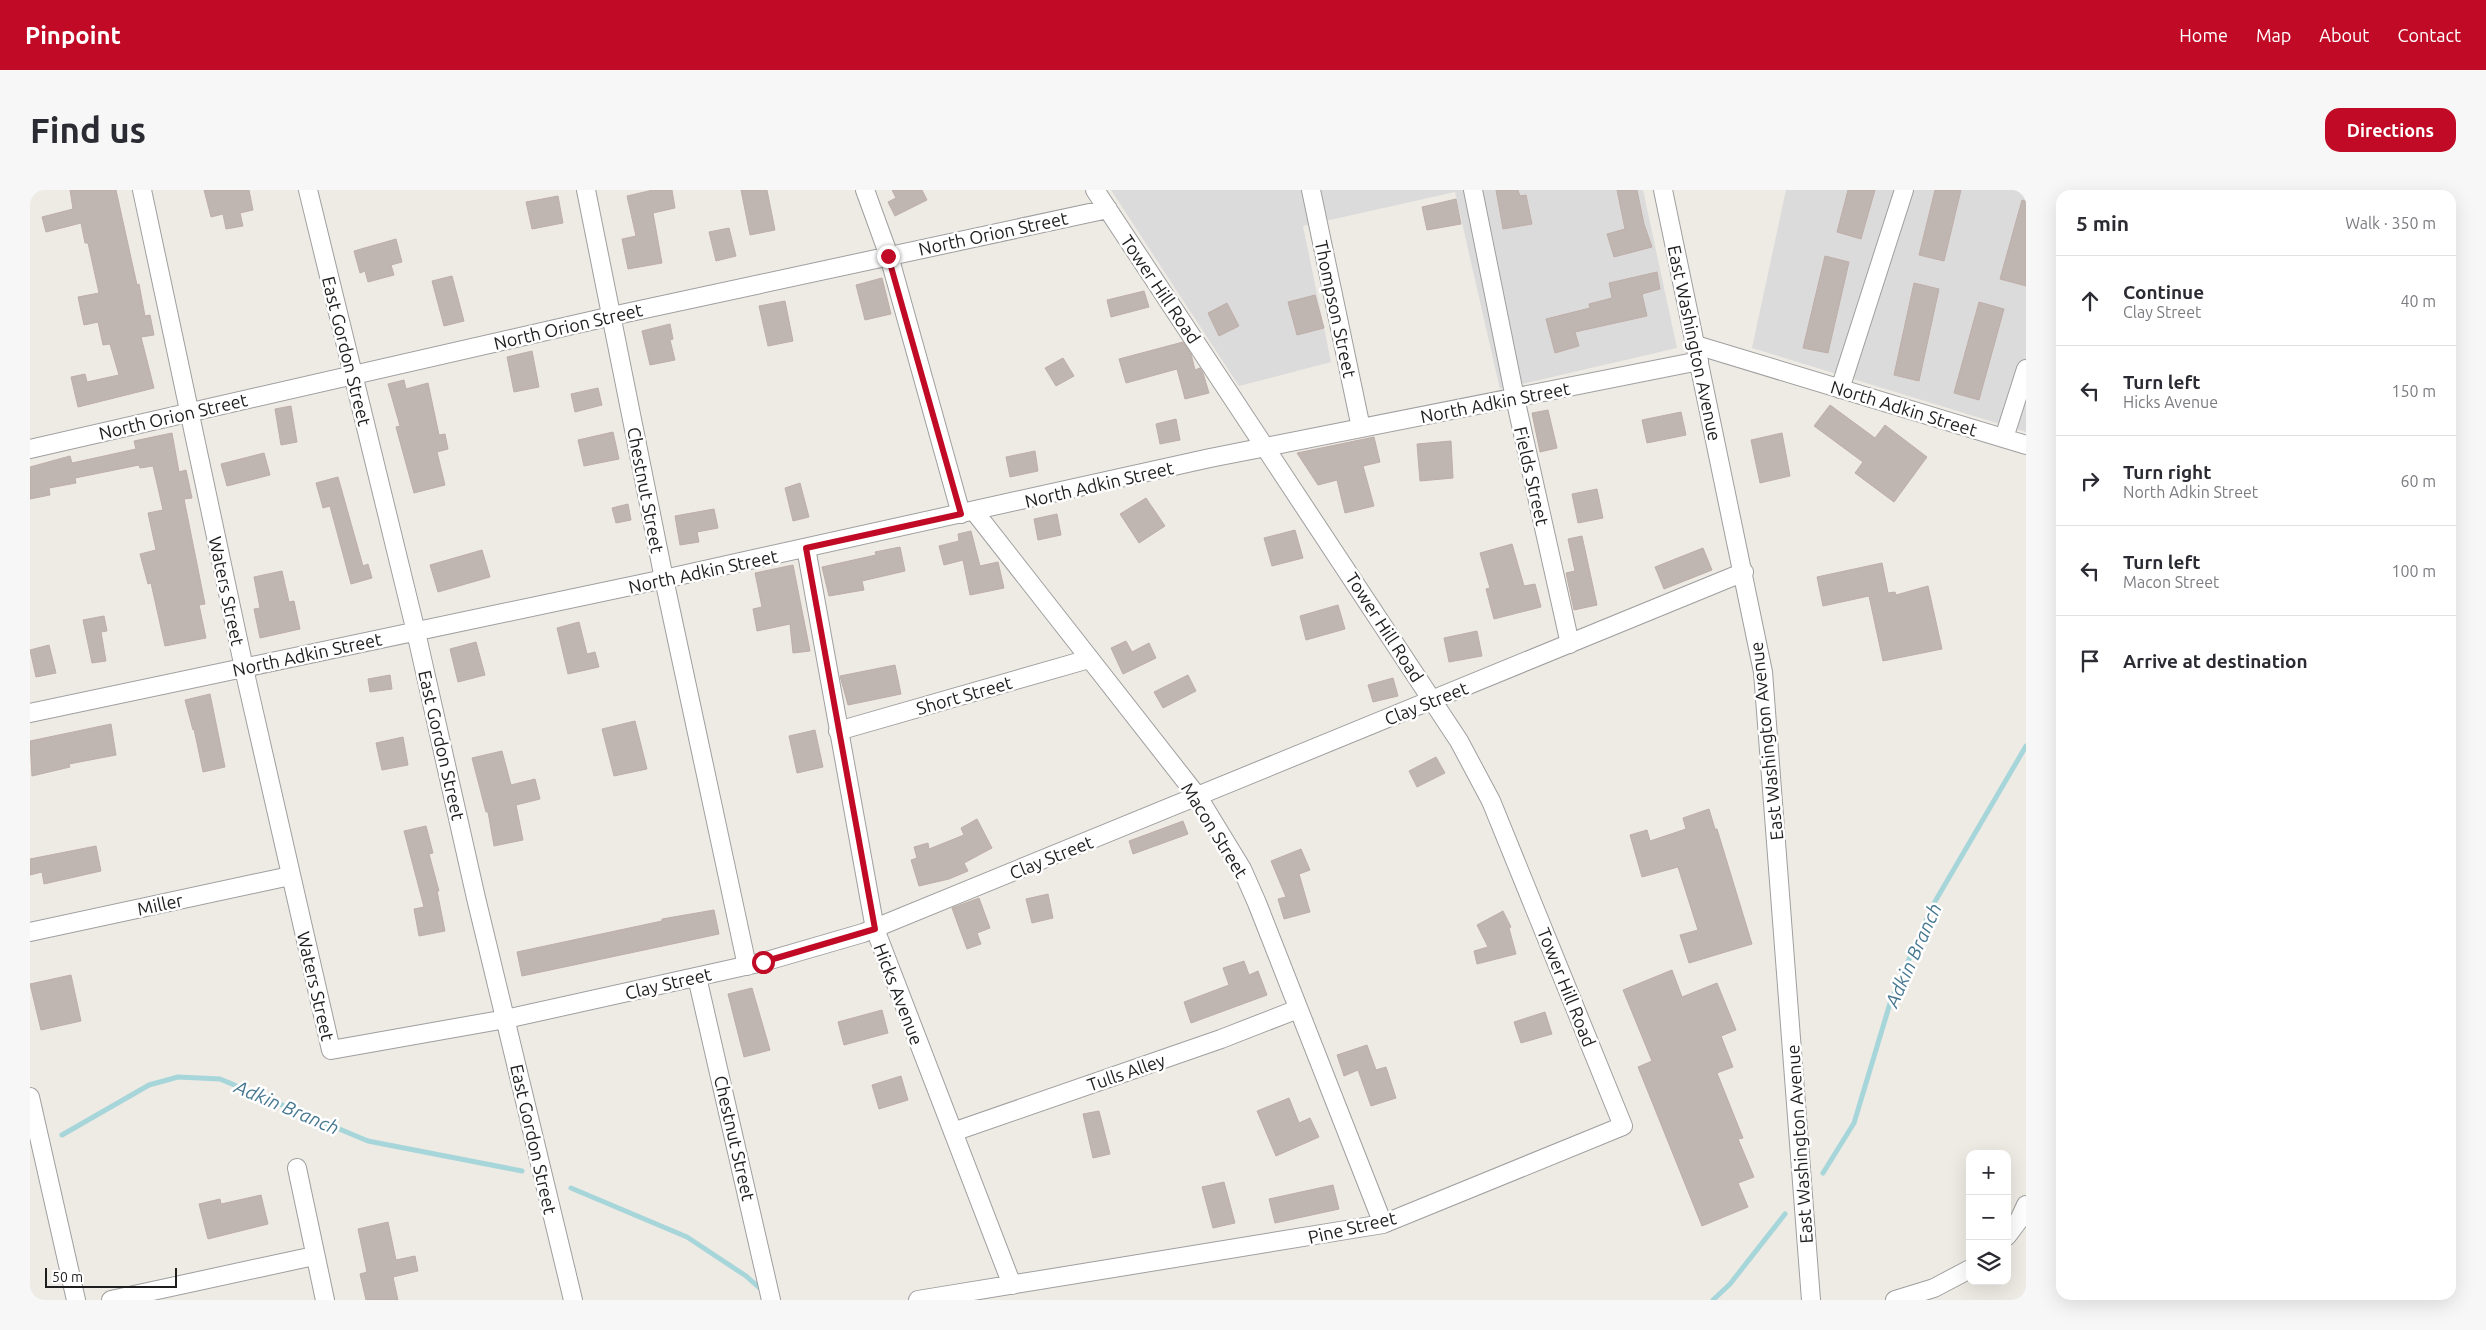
<!DOCTYPE html>
<meta charset="utf-8">
<style>
:root{--surface:#fff;--page:#f7f7f7;--text:#2b2b33;--muted:#7c7c81;--line:#e1e1e2;--accent:#c10b26}
body{margin:0;font-family:Ubuntu,sans-serif;background:var(--page);color:var(--text)}
.controls{position:absolute;right:15px;bottom:15px;display:grid;overflow:hidden;border-radius:10px;box-shadow:0 5px 20px #0002}
.controls button{width:45px;height:45px;display:grid;place-items:center;padding:0;border:0;border-bottom:1px solid var(--line);background:var(--surface);color:var(--text);font:25px sans-serif}
.scale{position:absolute;left:15px;bottom:12px;width:132px;box-sizing:border-box;padding-left:5px;border:2px solid #1e1e1e;border-top:0;font-size:14px;line-height:18px;white-space:nowrap;color:#1e1e1e;-webkit-text-stroke:4px #fff;paint-order:stroke}
.stop{position:absolute;width:15px;height:15px;margin:-11px;border:4px solid #c10b26;border-radius:50%;background:#fff}
.stop.end{background:#c10b26;border-color:#fff;box-shadow:0 1px 5px #0008}
.list{margin:0;padding:0;list-style:none}
h2{display:flex;justify-content:space-between;align-items:center;height:65px;margin:0;padding:0 20px;font-size:21px}
h2 small{font-size:16px;font-weight:400;color:var(--muted)}
.list li{display:grid;grid-template-columns:32px 1fr auto;gap:15px;align-items:center;box-sizing:border-box;height:90px;padding:0 20px;border-top:1px solid var(--line)}
.list b{display:block;font-size:19px;white-space:nowrap}
.list p{margin:0;font-size:16px;white-space:nowrap;color:var(--muted)}
.list em{font-size:16px;font-style:normal;color:var(--muted)}
.icon{flex:none;width:28px;height:28px;fill:none;stroke:currentColor;stroke-width:2;stroke-linecap:round;stroke-linejoin:round}
.map{position:relative;flex:none;width:1996px;height:1110px;overflow:hidden;border-radius:15px}
header{display:flex;align-items:center;gap:30px;box-sizing:border-box;height:70px;padding:0 25px;background:var(--accent);color:#fff}
header strong{font-size:24px}
nav{display:flex;gap:28px;margin-inline-start:auto;font-size:18px}
.intro{display:flex;align-items:center;justify-content:space-between;box-sizing:border-box;height:120px;padding:0 30px}
h1{margin:0;font-size:35px}
.button{padding:12px 22px;border-radius:15px;background:var(--accent);color:#fff;font-size:18px;font-weight:700}
main{display:flex;gap:30px;padding:0 30px}
aside{flex:1;background:var(--surface);border-radius:15px;box-shadow:0 5px 20px #0002}
.map>svg:first-child{display:block}
.residential{fill:#dcdbdb}
.lines{fill:none;stroke-linecap:round;stroke-linejoin:round}
.stream{stroke:#a7d6da;stroke-width:5}
.building{fill:#bfb5b1;stroke:#bfaea8}
.minor-casing{stroke:#9f9f9f;stroke-width:20}
.minor{stroke:#fff;stroke-width:18}
.route{stroke:#c10b26;stroke-width:6}
.labels{text-anchor:middle;dominant-baseline:central;stroke-width:5;stroke-linejoin:round;paint-order:stroke}
.street-label{font-size:18px;fill:#1e1e1e;stroke:#fff}
.water-label{font-size:19px;font-style:italic;fill:#467791;stroke:#fff}
</style>
<header>
<strong>Pinpoint</strong>
<nav><a>Home</a><a>Map</a><a>About</a><a>Contact</a></nav>
</header>
<div class="intro"><h1>Find us</h1><a class="button">Directions</a></div>
<main>
<div class="map">
<svg width="1996" height="1110" viewBox="0 0 1996 1110">
<rect width="100%" height="100%" fill="#eeeae4"/>
<path class="residential" d="M1081,0h532l34,158 -177,41 -45,-197 -152,34 28,136 -92,24z
M1756,0h240v242l-274,-84z"/>
<g class="lines">
<path class="stream" d="M32,945l87,-50 29,-8 42,2 148,62 154,30
M1793,983l31,-50 37,-123 42,-95 93,-159
M541,998l116,49 59,39 17,15
M1683,1110l17,-16 55,-70"/>
</g>
<path class="building" d="M40,0h46l21,95 2,-1 6,32 5,-1 4,20 -13,2 13,51 -76,19 -7,-30 14,-3 2,8 32,-7 -9,-31 -7,1 -5,-23 -14,3 -6,-28 21,-4 -11,-50h-3l-4,-20 -35,9 -4,-15 31,-8z
M174,0h45l4,20 -13,3 3,13 -17,3 -3,-15 -12,3z
M623,0h19l3,18 -22,5 9,50 -34,6 -6,-30 14,-3 -9,-40z
M711,0h26l8,40 -25,5z
M862,0h30l5,10 -32,16 -7,-14 8,-4z
M1466,0h22l2,6 6,-1 6,29 -29,5z
M1587,0h20l7,34 8,23 -38,10 -7,-23 18,-5z
M1818,0h27l-14,49 -24,-7z
M1905,0h26l-17,71 -25,-6z
M528,6l5,27 -31,6 -6,-27z
M1426,9l5,25 -34,6 -5,-23z
M1992,10l4,1v85l-26,-7z
M699,38l7,28 -20,5 -7,-29z
M366,49l6,23 -11,3 3,10 -26,7 -3,-11 -5,2 -6,-22z
M1795,66l24,6 -21,91 -25,-5z
M1627,82l3,17 -18,5 5,22 -72,16 4,14 -24,7 -9,-34 44,-11 -1,-4 23,-6 -3,-15z
M422,86l12,45 -20,5 -12,-45z
M852,88l9,36 -26,6 -9,-35z
M1884,93l25,6 -20,92 -25,-6z
M1114,101l5,16 -38,10 -4,-17z
M1285,105l9,33 -27,7 -9,-33z
M755,111l8,40 -25,5 -9,-40z
M1949,112l25,7 -25,91 -25,-7z
M1197,113l12,23 -20,10 -11,-23z
M640,134l3,15 -3,1 5,20 -25,5 -8,-34z
M1153,152l8,12 4,16 5,-2 3,5 6,20 -24,6 -8,-30 -51,14 -7,-24z
M502,161l7,36 -25,5 -7,-35z
M1033,168l11,18 -18,10 -11,-18z
M374,190l2,9 22,-6 11,52 6,-1 3,15 -11,3 8,33 -31,8 -18,-66 4,-1 -12,-42z
M568,198l4,17 -27,7 -4,-18z
M1800,215l45,33 10,-13 42,32 -33,45 -39,-29 8,-11 -49,-36z
M261,216l6,36 -16,3 -6,-36z
M1518,220l9,38 -17,4 -8,-39z
M1651,222l5,23 -39,8 -5,-23z
M1146,229l4,21 -20,4 -4,-20z
M583,242l6,27 -35,7 -6,-26z
M142,243l7,39 7,-2 6,28 -8,1 21,105 -6,1 7,33 -41,8 -14,-63 -3,1 -8,-30 16,-4 -8,-37 15,-3 -10,-44 -13,2 -1,-3 -64,13 1,5 -27,5 1,7 -20,4v-32l40,-11 2,7 64,-14 -2,-8z
M1752,243l8,43 -30,7 -9,-43z
M1344,247l6,25 -17,4 11,40 -29,7 -8,-33 -19,5 -21,-32z
M1421,251l2,37 -33,3 -3,-37z
M1005,261l3,20 -28,6 -4,-20z
M234,263l6,22 -43,11 -6,-22z
M308,287l25,89 5,-2 4,14 -21,6 -21,-78 -7,2 -7,-25z
M770,293l9,34 -16,4 -8,-33z
M1567,299l6,29 -25,5 -6,-29z
M1116,308l19,28 -26,17 -19,-29z
M598,314l3,16 -15,3 -4,-15z
M684,319l4,19 -21,4 2,10 -19,3 -5,-29z
M1027,324l4,21 -23,5 -4,-21z
M1265,340l8,28 -31,8 -8,-28z
M941,341l9,35 18,-4 6,26 -34,7 -7,-35 -19,5 -5,-19 20,-5 -1,-7z
M1552,346l15,69 -23,5 -8,-37 9,-2 -7,-32z
M1482,354l12,42 11,-2 6,23 -47,12 -8,-30 4,-1 -10,-35z
M870,357l5,24 -43,10 2,9 -35,6 -7,-29 54,-12 -1,-3z
M1673,358l9,22 -48,19 -9,-22z
M452,360l8,27 -52,15 -8,-27z
M1852,373l6,30 7,-1 1,3 32,-9 14,63 -59,12 -14,-65 -46,10 -6,-29z
M763,375l17,86 -17,2 -3,-29 -33,7 -4,-22 9,-2 -7,-34z
M252,381l7,31 5,-1 6,28 -40,9 -6,-29 6,-1 -6,-31z
M1308,415l7,24 -39,11 -6,-24z
M74,426l3,15 -6,1 5,29 -14,2 -9,-43z
M549,432l8,32 8,-2 4,15 -31,7 -11,-46z
M1447,441l5,25 -33,6 -5,-24z
M1096,451l6,11 17,-9 7,15 -33,16 -12,-26z
M446,452l9,33 -27,7 -8,-33z
M19,455l7,28 -20,4 -6,-27z
M865,475l6,29 -53,11 -8,-29z
M360,485l2,14 -22,3 -2,-13z
M1158,485l8,16 -33,17 -9,-16z
M1363,488l5,18 -25,6 -5,-17z
M180,504l15,73 -22,5 -9,-43 -1,1 -8,-30z
M605,531l12,48 -33,7 -12,-47z
M81,534l5,31 -47,9 1,3 -38,9 -2,-35z
M785,540l8,37 -26,6 -8,-37z
M373,547l5,28 -26,5 -6,-27z
M472,561l9,34 24,-6 5,20 -24,6 7,35 -29,6 -6,-34h-2l-14,-54z
M1406,567l9,16 -28,14 -8,-16z
M1679,619l6,20h2l35,115 -63,19 -9,-28 18,-5 -20,-63 -36,10 -12,-42 17,-5 3,11 36,-12 -3,-11z
M947,629l15,29 -28,15 4,8 -19,8 -30,7 -8,-26 6,-2 -3,-11 14,-4 1,6 35,-14 -3,-7z
M1153,631l5,13 -55,20 -4,-13z
M396,636l7,27 -4,1 10,37h-2l8,40 -26,5 -5,-27 10,-2 -20,-76z
M66,656l5,25 -57,13 -2,-12 -12,3v-16z
M1271,659l9,21 -11,4 11,38 -26,7 -6,-20 8,-2 -15,-36z
M1018,704l5,24 -21,5 -6,-24z
M949,708l11,30 -13,5 4,11 -14,5 -15,-41z
M684,720l5,24 -197,42 -5,-24 145,-31v-2z
M1473,721l8,16 -2,1 7,26 -39,10 -3,-13 14,-4 -11,-22z
M1214,771l5,14 9,-4 9,24 -76,28 -7,-21 45,-17 -6,-17z
M1642,780l10,27 35,-14 19,47 -15,6 12,31 -16,6 26,65 -5,1 16,38 -16,6 10,24 -46,19 -64,-159 14,-6 -29,-71z
M41,785l10,46 -40,9 -11,-46z
M722,798l18,62 -26,7 -16,-63z
M852,820l6,23 -44,12 -6,-23z
M1515,822l7,22 -31,9 -7,-21z
M1337,855l9,25 10,-3 10,31 -25,8 -13,-36 -14,6 -7,-21z
M871,886l7,24 -29,9 -7,-24z
M1259,908l10,25 11,-5 9,19 -43,19 -19,-45z
M1069,921l11,43 -17,4 -10,-44z
M1194,992l11,41 -22,5 -11,-41z
M1303,995l6,24 -64,14 -6,-24z
M231,1005l7,29 -60,15 -9,-35 21,-5 1,5z
M358,1032l8,38 19,-4 3,15 -25,6 5,23h-32l-6,-26 7,-2 -9,-43z"/>
<g class="lines">
<g class="minor-casing">
<path id="minor" d="M112,0l105,492 84,368 175,-31 257,-57 100,-29 881,-361
M278,0l108,442 60,266 97,402
M556,0l78,389 83,387
M835,0l24,66 72,258
M1281,0l50,238
M1443,0l42,208 55,246
M1633,0l100,482 48,628
M1666,155l330,100
M1810,199l64,-199
M1974,248l22,-69
M0,259l582,-133 496,-107
M944,321l224,286 44,72 15,34 126,321
M776,358l69,381 137,356
M0,523l634,-134 546,-121 489,-97
M808,541l251,-72
M0,742l260,-56
M667,787l74,323
M0,907l46,203
M923,942l268,-93 77,-30
M267,978l28,132
M1977,1046l12,-16 7,-15
M81,1110l203,-44
M888,1110l465,-76 240,-98 -132,-325 -32,-60 -364,-551
M1865,1110l39,-12 36,-19"/>
</g>
<use href="#minor" class="minor"/>
</g>
<g class="lines">
<path class="route" d="M733,772l112,-33 -69,-381 155,-34 -73,-258"/>
</g>
<g class="labels">
<g class="street-label">
<text transform="translate(963 43) rotate(-12)">North Orion Street</text>
<text transform="translate(1131 99) rotate(56)">Tower Hill Road</text>
<text transform="translate(1306 119) rotate(78)">Thompson Street</text>
<text transform="translate(538 136) rotate(-13)">North Orion Street</text>
<text transform="translate(1665 153) rotate(78)">East Washington Avenue</text>
<text transform="translate(317 161) rotate(76)">East Gordon Street</text>
<text transform="translate(1465 212) rotate(-11)">North Adkin Street</text>
<text transform="translate(1874 218) rotate(17)">North Adkin Street</text>
<text transform="translate(143 226) rotate(-13)">North Orion Street</text>
<text transform="translate(1502 286) rotate(77)">Fields Street</text>
<text transform="translate(1069 294) rotate(-13)">North Adkin Street</text>
<text transform="translate(616 300) rotate(79)">Chestnut Street</text>
<text transform="translate(673 381) rotate(-12)">North Adkin Street</text>
<text transform="translate(197 401) rotate(78)">Waters Street</text>
<text transform="translate(1355 437) rotate(57)">Tower Hill Road</text>
<text transform="translate(277 464) rotate(-12)">North Adkin Street</text>
<text transform="translate(934 505) rotate(-16)">Short Street</text>
<text transform="translate(1396 513) rotate(-22)">Clay Street</text>
<text transform="translate(1736 551) rotate(-96)">East Washington Avenue</text>
<text transform="translate(412 555) rotate(77)">East Gordon Street</text>
<text transform="translate(1185 640) rotate(58)">Macon Street</text>
<text transform="translate(1021 667) rotate(-22)">Clay Street</text>
<text transform="translate(130 714) rotate(-12)">Miller</text>
<text transform="translate(638 793) rotate(-13)">Clay Street</text>
<text transform="translate(286 796) rotate(77)">Waters Street</text>
<text transform="translate(1537 797) rotate(68)">Tower Hill Road</text>
<text transform="translate(869 804) rotate(69)">Hicks Avenue</text>
<text transform="translate(1096 882) rotate(-19)">Tulls Alley</text>
<text transform="translate(705 948) rotate(77)">Chestnut Street</text>
<text transform="translate(504 949) rotate(77)">East Gordon Street</text>
<text transform="translate(1769 954) rotate(-94)">East Washington Avenue</text>
<text transform="translate(1322 1037) rotate(-13)">Pine Street</text>
</g>
<g class="water-label">
<text transform="translate(1883 765) rotate(-66)">Adkin Branch</text>
<text transform="translate(257 917) rotate(23)">Adkin Branch</text>
</g>
</g>
</svg>
<div class="controls">
<button>+</button>
<button>−</button>
<button><svg class="icon" aria-label="layers" viewBox="0 0 24 24"><path d="M12 4l9 5-9 5-9-5zM3 14l9 5 9-5"/></svg></button>
</div>
<div class="scale">50 m</div>
<div class="stop" style="left:733px;top:772px"></div>
<div class="stop end" style="left:858px;top:66px"></div>
</div>
<aside>
<h2>5 min<small>Walk · 350 m</small></h2>
<ul class="list">
<li><svg class="icon" aria-label="ahead" viewBox="0 0 24 24"><path d="M12 20V5M6 11l6-6 6 6"/></svg><div><b>Continue</b><p>Clay Street</p></div><em>40 m</em></li>
<li><svg class="icon" aria-label="left" viewBox="0 0 24 24"><path d="M17 20v-9H6M10 6l-5 5 5 5"/></svg><div><b>Turn left</b><p>Hicks Avenue</p></div><em>150 m</em></li>
<li><svg class="icon" aria-label="right" viewBox="0 0 24 24"><path d="M7 20v-9h11M14 6l5 5-5 5"/></svg><div><b>Turn right</b><p>North Adkin Street</p></div><em>60 m</em></li>
<li><svg class="icon" aria-label="left" viewBox="0 0 24 24"><path d="M17 20v-9H6M10 6l-5 5 5 5"/></svg><div><b>Turn left</b><p>Macon Street</p></div><em>100 m</em></li>
<li><svg class="icon" aria-label="arrive" viewBox="0 0 24 24"><path d="M6 21V4h12l-3 4 3 4H6"/></svg><div><b>Arrive at destination</b></div></li>
</ul>
</aside>
</main>
